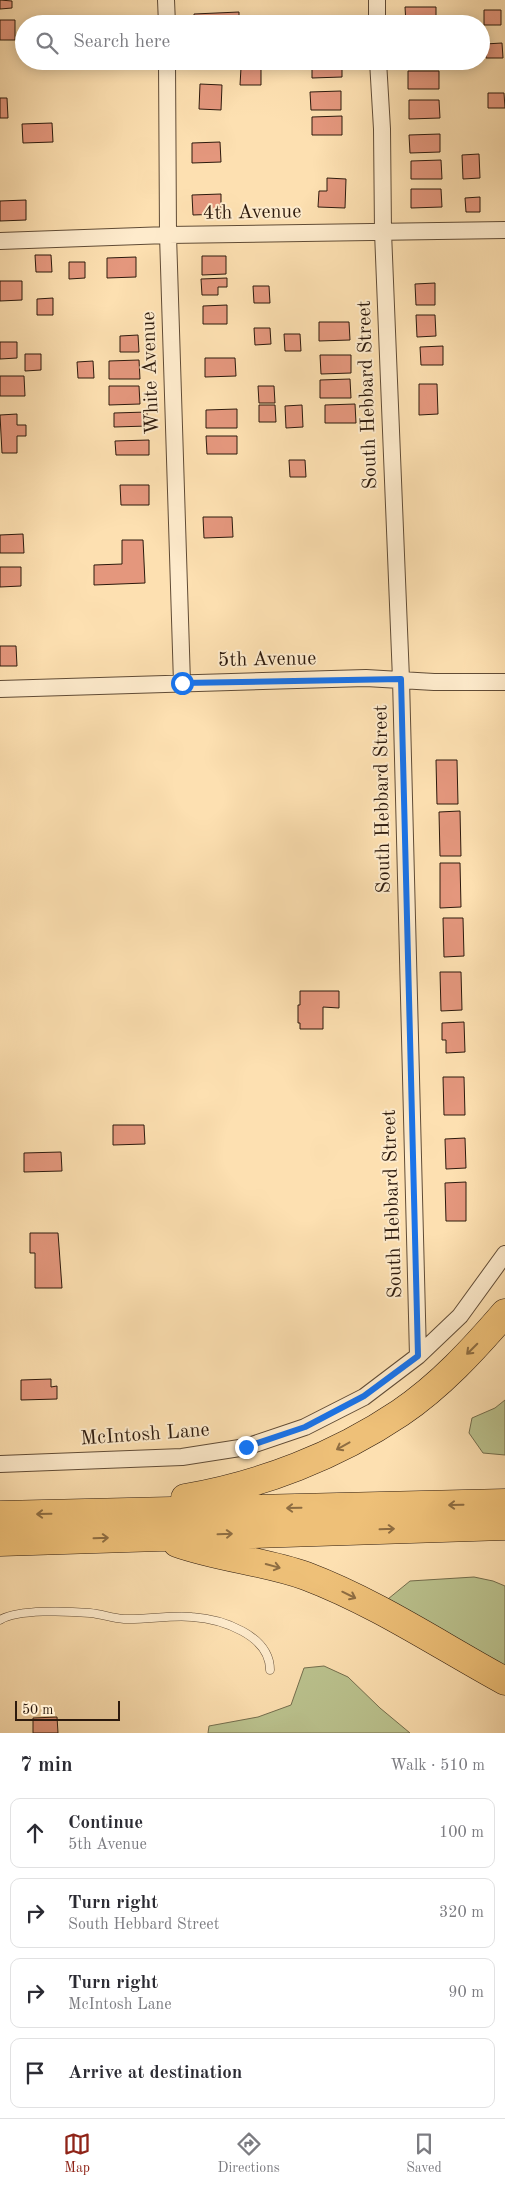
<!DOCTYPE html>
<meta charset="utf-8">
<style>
:root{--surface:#fff;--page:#f2f2f3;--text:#2b2b33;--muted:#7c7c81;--line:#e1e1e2;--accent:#8f2418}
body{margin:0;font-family:"Old Standard TT",serif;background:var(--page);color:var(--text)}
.scale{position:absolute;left:15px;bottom:12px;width:105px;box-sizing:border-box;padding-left:5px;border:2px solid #2d1a0d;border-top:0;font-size:14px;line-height:18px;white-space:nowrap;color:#2d1a0d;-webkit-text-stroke:4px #feebcc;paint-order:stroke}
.stop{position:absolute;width:15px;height:15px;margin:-11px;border:4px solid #1a73e8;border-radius:50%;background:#fff}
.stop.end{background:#1a73e8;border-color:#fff;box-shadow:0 1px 5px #0008}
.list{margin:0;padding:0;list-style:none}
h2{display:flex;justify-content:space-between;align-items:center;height:65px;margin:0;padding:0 20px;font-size:21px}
h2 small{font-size:16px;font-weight:400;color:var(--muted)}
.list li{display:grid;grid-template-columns:32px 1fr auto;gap:15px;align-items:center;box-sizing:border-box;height:70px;margin:0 10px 10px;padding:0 10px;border:1px solid var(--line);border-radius:10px}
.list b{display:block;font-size:19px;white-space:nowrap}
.list p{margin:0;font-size:16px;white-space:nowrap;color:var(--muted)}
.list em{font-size:16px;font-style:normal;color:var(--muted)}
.icon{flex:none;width:28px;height:28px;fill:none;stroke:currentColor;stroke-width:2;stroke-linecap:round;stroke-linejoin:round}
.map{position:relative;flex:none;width:505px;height:1733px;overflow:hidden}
.search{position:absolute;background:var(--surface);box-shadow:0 2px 12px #0003;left:15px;right:15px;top:15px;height:55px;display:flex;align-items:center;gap:12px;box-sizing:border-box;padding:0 18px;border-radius:28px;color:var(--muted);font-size:19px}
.sheet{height:385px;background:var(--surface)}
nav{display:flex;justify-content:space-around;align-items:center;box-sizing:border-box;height:70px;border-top:1px solid var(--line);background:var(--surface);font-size:14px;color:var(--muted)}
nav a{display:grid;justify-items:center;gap:2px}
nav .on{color:var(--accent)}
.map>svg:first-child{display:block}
.green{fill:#bbc38f;stroke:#746e4e}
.building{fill:#e4977d;stroke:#2d1a0d}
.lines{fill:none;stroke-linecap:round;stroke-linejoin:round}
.lane-casing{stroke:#614c36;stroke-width:9}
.street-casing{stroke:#614c36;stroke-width:18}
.highway-casing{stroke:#2d1a0d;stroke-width:29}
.lane{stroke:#feebcc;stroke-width:8}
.street{stroke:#feebcc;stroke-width:16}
.highway{stroke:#eec078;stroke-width:28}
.oneway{stroke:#8e6d42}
.route{stroke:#1a73e8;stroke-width:6}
.labels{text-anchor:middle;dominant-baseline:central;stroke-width:4;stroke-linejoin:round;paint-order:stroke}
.street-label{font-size:20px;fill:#2d1a0d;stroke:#feebcc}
</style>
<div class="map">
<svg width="505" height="1733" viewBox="0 0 505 1733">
<rect width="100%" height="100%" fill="#fde0b1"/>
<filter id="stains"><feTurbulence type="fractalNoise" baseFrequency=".004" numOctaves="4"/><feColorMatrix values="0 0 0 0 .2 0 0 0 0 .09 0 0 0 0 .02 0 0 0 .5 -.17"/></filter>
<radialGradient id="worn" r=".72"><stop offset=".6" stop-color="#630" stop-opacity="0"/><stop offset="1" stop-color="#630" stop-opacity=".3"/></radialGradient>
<path class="green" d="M505,1400v55l-22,-2 -14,-20 3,-15 23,-10z
M474,1577l19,4 12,5v86l-115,-65 -2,-8 22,-18z
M324,1666l24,11 32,31 30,25h-202l1,-7 49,-9 33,-12 13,-37z"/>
<path class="building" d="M0,0l12,1v7l-12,1z
M405,7h31v17h-30z
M484,10h17v15h-17z
M239,12v12h-45v-10z
M132,17v7h-25v-6z
M345,17v7h-30v-6z
M0,20h15v20h-15z
M502,43l1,15h-17l-1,-14z
M312,61h30v16l-30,1z
M241,68l20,1v16h-21z
M408,71h31v18h-31z
M200,84l22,1 -1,25 -22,-1z
M341,91v19h-30l-1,-18z
M488,93h16l1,15h-17z
M0,98h7l1,20h-8z
M409,100h30l1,18 -31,1z
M342,116v19h-30v-18z
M52,123l1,19 -30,1 -1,-19z
M440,134v18l-30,1 -1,-18z
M220,142l1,20 -29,1v-20z
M479,154l1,24 -17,1 -1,-24z
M441,160l1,19h-31v-18z
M327,178l19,1 -1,29 -27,-1 1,-16h8z
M411,189h30l1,18 -31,1z
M221,194v20l-28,1 -1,-20z
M480,197v15h-14l-1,-14z
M26,200v20l-26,1v-20z
M35,255h16l1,17h-16z
M202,256h24v18l-24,1z
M136,257v20l-29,1v-20z
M69,262h16v16l-16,1z
M227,278v9h-9v8h-16l-1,-16z
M0,281h22v19l-22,1z
M435,283v22h-19l-1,-21z
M253,286h16l1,17h-16z
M53,298v17h-16v-16z
M227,305v19h-24v-18z
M416,315h19l1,21 -19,1z
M319,322h30l1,18 -31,1z
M254,328h16l1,16 -16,1z
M284,334h16l1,17h-16z
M138,335l1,17h-19v-16z
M0,342h17v16l-17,1z
M443,346v19h-22l-1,-18z
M25,354h16v16l-16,1z
M320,355h31v18l-30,1z
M205,358h30l1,18 -31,1z
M139,360l1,19h-31v-18z
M93,361l1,17h-16l-1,-16z
M0,376h24l1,20h-25z
M350,379l1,19h-31v-18z
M419,384h18l1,30 -19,1z
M109,386h30l1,18 -31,1z
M258,386h16l1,17h-16z
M355,404l1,19h-31v-18z
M259,405h16l1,17h-17z
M302,405l1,22 -17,1 -1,-22z
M237,409v19h-31v-18z
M147,412l1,14 -34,1v-14z
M17,414v11h9v11h-9v17h-15l-2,-38z
M206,436h31v18h-30z
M149,440v15h-33l-1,-14z
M289,460h16l1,17h-16z
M120,485h29v20h-28z
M203,517h29l1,20 -29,1z
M23,534l1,19h-24v-18z
M122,540h21l2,43 -51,2v-20l28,-1z
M0,567h21v19l-21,1z
M0,646h16l1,20h-17z
M436,760h21l1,44h-21z
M460,811l1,45h-21l-1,-44z
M440,863h20l1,44 -21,1z
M443,918h20l1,38 -20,1z
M440,972h21l1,38 -21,1z
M300,991h39v17l-16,-1v22h-23v-6h-2v-18h2z
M464,1022l1,30 -19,1v-13h-4v-17z
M443,1077h21l1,38h-21z
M113,1125h31l1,19 -32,1z
M465,1138l1,30 -20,1 -1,-30z
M61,1152l1,19 -38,1v-19z
M466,1182v39h-20l-1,-38z
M30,1233h28l4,55h-27v-35h-5z
M51,1379v8l6,-1v13l-36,1v-20z
M57,1717l1,16h-25v-15z"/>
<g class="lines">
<g class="lane-casing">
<path id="lane" d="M0,1620c17,-11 68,-9 90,-7 11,1 22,5 34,6 22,1 46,-4 68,-2 30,2 78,18 78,53"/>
</g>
<g class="street-casing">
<path id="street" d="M166,0l1,24
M377,0v24
M167,61l1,174 14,448
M378,61l4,68 1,103 18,447 17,677
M0,241l168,-6 337,-5
M0,689l366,-11 68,4h71
M0,1464l182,-7 64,-10 59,-20 59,-30 54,-41 42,-40 45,-62"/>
</g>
<g class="highway-casing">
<path id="highway" d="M185,1498c76,-13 151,-42 215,-85 40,-27 74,-64 105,-100
M0,1515l505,-12
M0,1542l505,-16
M177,1543c42,15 87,18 129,33 71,27 133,69 199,105"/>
</g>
<use href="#lane" class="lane"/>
<use href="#street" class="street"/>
<use href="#highway" class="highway"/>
</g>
<defs><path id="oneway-shaft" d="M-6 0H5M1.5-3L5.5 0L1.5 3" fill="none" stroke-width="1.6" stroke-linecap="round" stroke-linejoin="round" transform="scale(1.25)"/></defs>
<g class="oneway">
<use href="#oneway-shaft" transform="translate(472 1349) rotate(135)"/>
<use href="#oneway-shaft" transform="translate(343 1446) rotate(151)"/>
<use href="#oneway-shaft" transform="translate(456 1505) rotate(179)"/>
<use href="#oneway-shaft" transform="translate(294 1508) rotate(179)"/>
<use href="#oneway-shaft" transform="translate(44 1514) rotate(179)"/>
<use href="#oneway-shaft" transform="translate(387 1529) rotate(-2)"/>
<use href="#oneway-shaft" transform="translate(225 1534) rotate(-2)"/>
<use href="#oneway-shaft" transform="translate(101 1538) rotate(-2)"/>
<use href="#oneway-shaft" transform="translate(273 1566) rotate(15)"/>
<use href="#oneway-shaft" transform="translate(349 1595) rotate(26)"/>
</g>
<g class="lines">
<path class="route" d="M182,683l219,-4 17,677 -54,40 -59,31 -59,20"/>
</g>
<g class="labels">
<g class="street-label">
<text transform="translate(252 213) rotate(-1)">4th Avenue</text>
<text transform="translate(151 373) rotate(-92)">White Avenue</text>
<text transform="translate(368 395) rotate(-92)">South Hebbard Street</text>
<text transform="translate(267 660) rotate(-1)">5th Avenue</text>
<text transform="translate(383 799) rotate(-91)">South Hebbard Street</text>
<text transform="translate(393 1204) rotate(-92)">South Hebbard Street</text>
<text transform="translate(145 1435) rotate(-4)">McIntosh Lane</text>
</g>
</g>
<rect width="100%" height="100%" filter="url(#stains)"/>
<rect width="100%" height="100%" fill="url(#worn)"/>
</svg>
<div class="scale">50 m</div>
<div class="stop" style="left:182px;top:683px"></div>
<div class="stop end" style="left:246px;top:1447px"></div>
<div class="search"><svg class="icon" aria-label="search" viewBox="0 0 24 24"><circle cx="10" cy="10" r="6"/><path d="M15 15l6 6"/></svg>Search here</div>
</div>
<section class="sheet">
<h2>7 min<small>Walk · 510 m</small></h2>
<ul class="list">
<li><svg class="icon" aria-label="ahead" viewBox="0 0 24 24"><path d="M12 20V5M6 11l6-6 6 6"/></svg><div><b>Continue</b><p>5th Avenue</p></div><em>100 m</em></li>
<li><svg class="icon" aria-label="right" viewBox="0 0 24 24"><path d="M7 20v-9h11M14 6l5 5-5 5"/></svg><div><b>Turn right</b><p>South Hebbard Street</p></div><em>320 m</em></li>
<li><svg class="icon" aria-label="right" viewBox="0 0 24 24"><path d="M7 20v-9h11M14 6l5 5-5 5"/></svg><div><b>Turn right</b><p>McIntosh Lane</p></div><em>90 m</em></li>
<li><svg class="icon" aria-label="arrive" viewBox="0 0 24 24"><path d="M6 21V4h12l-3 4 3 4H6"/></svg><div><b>Arrive at destination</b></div></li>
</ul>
</section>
<nav>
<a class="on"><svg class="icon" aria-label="map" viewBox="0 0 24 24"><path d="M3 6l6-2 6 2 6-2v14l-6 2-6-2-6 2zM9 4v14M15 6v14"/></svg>Map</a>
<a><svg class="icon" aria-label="directions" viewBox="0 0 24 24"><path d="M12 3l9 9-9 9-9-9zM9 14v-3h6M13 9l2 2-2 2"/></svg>Directions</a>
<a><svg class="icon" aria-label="saved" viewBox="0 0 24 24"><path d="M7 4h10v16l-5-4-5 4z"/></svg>Saved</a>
</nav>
